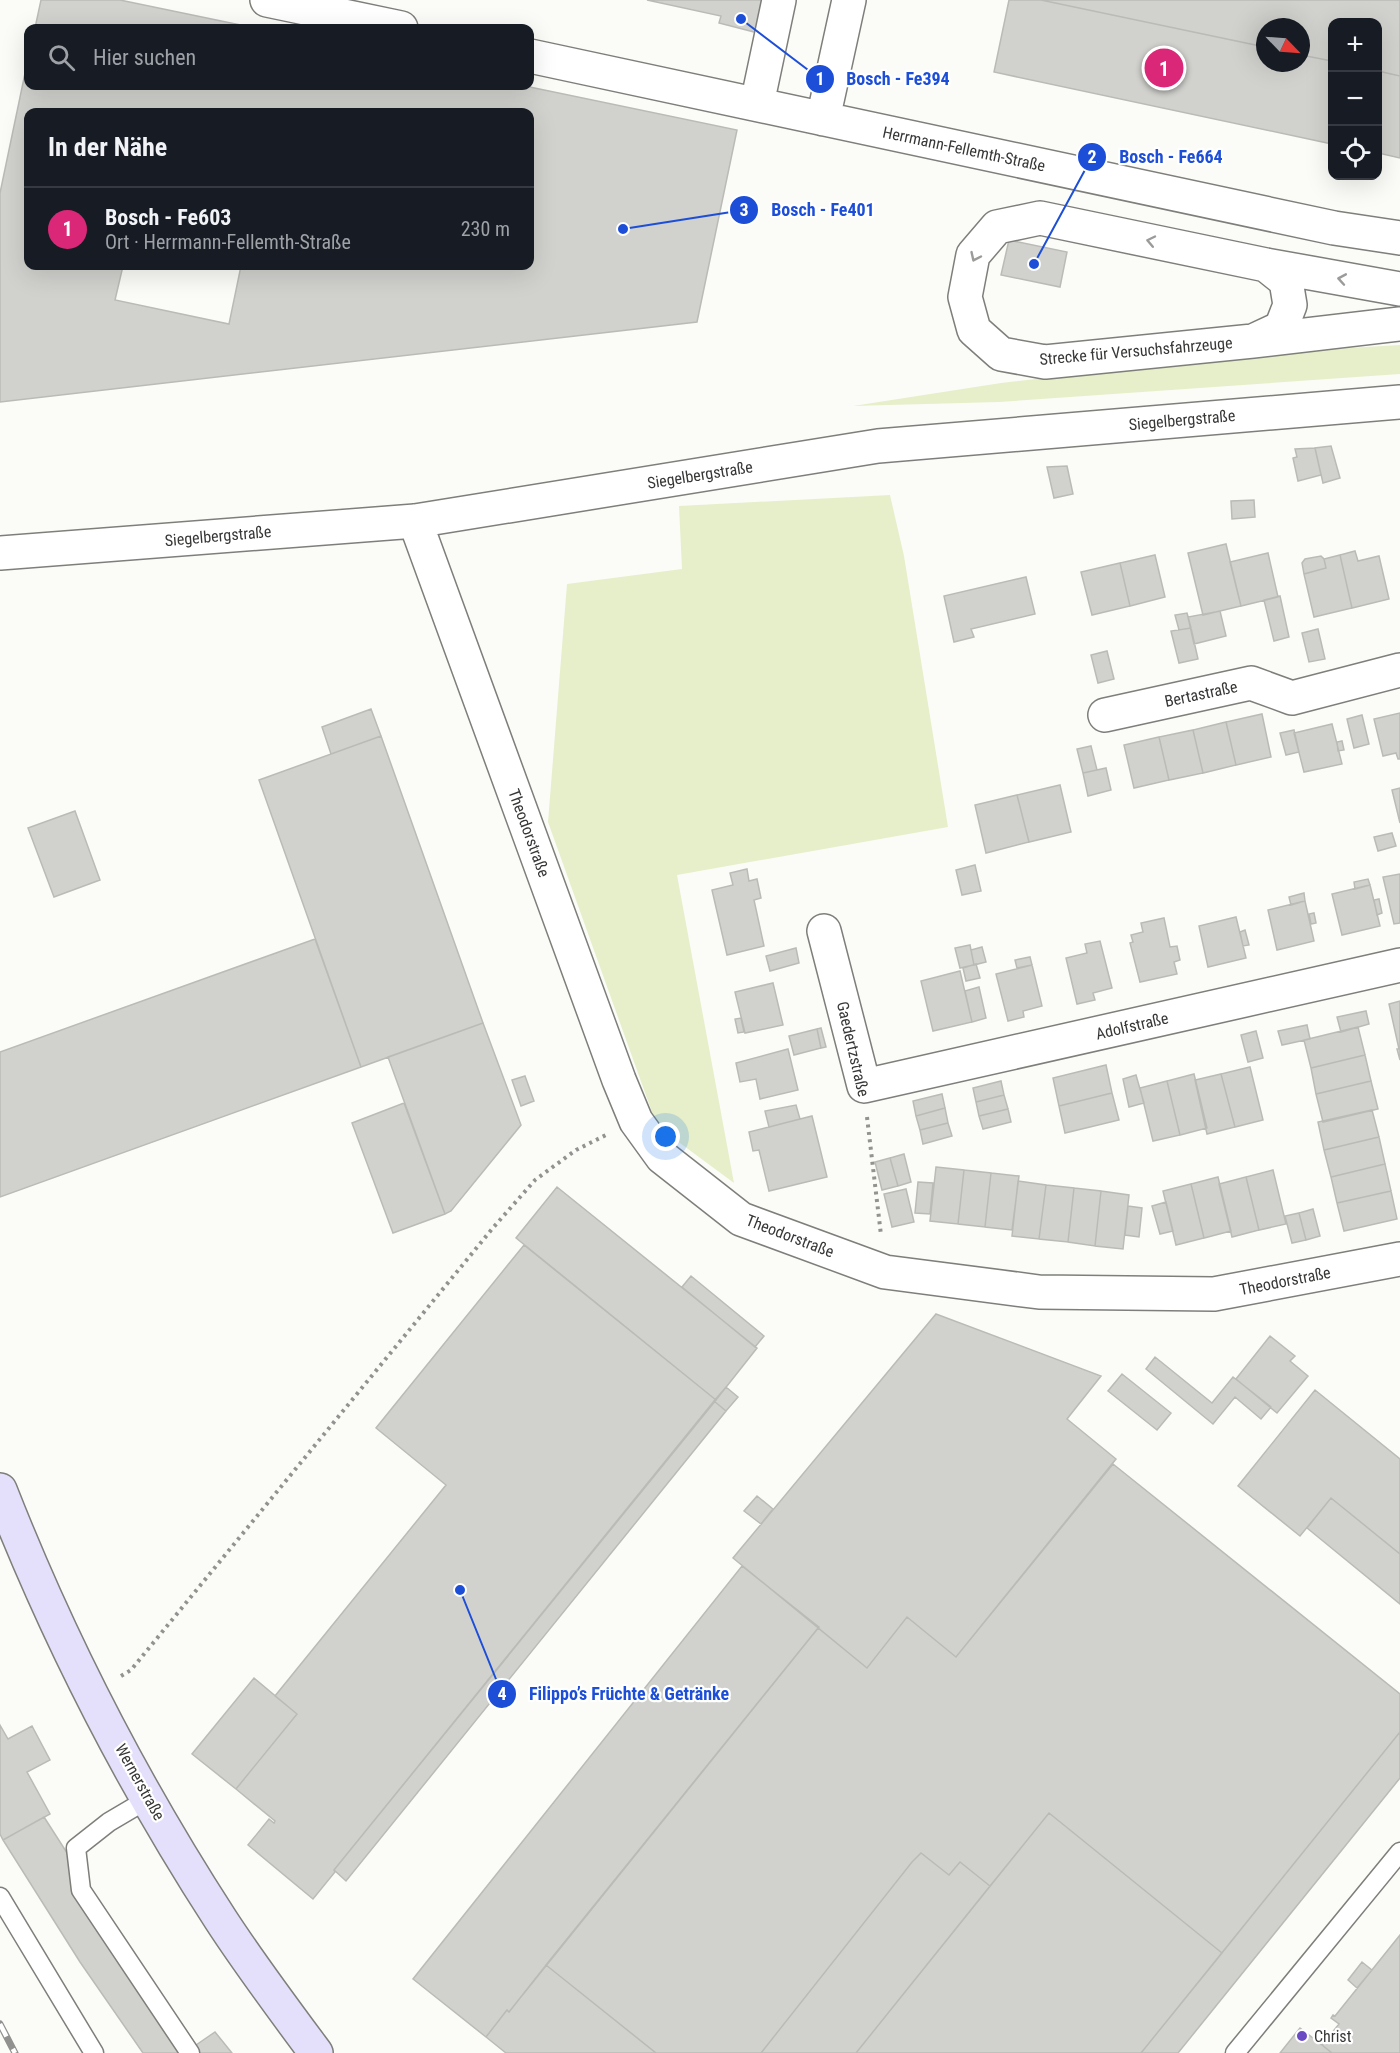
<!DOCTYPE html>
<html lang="de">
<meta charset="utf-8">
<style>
:root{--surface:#171b24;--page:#20242c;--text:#f1f3f6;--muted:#9ea1a6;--line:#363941;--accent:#db2777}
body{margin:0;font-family:"Roboto Condensed",sans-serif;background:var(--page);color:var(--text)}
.controls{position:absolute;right:18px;top:18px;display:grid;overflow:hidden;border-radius:12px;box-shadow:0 6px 24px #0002}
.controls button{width:54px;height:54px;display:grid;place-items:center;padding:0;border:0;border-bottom:2px solid var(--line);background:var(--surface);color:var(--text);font:30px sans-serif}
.compass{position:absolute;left:1256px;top:18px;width:54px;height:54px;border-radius:50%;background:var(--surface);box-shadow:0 6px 24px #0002;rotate:115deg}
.you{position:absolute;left:666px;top:1137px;width:21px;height:21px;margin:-15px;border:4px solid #fff;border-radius:50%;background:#1a73e8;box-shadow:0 0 0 9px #1a73e833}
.badge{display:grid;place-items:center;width:39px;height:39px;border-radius:50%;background:var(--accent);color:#fff;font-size:20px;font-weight:700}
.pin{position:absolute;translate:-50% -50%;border:3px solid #fff;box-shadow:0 2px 6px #0006}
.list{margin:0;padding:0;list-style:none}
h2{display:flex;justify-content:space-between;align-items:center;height:78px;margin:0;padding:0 24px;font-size:26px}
h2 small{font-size:20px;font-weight:400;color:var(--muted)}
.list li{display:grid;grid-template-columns:39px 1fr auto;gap:18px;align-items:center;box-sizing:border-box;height:84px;padding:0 24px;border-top:2px solid var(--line)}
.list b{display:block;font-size:22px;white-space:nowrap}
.list p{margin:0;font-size:20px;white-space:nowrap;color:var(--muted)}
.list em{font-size:20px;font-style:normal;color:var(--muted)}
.icon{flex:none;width:33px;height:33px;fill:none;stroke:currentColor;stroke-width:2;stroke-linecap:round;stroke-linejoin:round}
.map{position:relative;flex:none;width:1400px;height:2053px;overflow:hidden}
.search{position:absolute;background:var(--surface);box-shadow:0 6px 24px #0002;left:24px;top:24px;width:510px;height:66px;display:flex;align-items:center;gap:15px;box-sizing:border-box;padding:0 21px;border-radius:12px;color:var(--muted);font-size:22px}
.panel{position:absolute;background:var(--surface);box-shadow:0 6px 24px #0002;left:24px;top:108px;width:510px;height:162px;border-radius:12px}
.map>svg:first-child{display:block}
.green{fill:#e6efca}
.building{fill:#d1d2ce;stroke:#babbb7;stroke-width:1.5;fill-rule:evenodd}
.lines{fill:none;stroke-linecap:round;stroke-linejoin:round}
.lane-casing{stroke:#7e7f7b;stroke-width:21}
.street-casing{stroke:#7e7f7b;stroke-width:36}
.secondary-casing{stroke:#7e7f7b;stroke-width:36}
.path{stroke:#929390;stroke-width:4;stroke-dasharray:3 4.5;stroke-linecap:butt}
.lane{stroke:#fff;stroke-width:18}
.street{stroke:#fff;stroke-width:33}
.secondary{stroke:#e4e0fb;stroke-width:33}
.rail-casing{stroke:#91918f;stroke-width:7}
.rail{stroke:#fff;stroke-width:4.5;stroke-dasharray:14;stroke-linecap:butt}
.oneway{stroke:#9b9b9a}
.poi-dot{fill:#6b4bc4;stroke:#fff;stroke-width:2}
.labels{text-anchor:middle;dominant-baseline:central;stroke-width:4.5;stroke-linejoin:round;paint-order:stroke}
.street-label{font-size:16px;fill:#373736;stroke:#fff}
.poi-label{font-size:16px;fill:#373736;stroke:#fff;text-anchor:start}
.leader{fill:none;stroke:#1d4ed8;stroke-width:2}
.callout-dot{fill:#1d4ed8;stroke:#fff;stroke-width:2}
.mark-label{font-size:18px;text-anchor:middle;font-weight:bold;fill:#fff}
.callout-label{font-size:18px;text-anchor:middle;font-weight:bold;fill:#1d4ed8;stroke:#fff;stroke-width:4.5;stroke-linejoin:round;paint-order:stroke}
</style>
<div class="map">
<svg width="1400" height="2053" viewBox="0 0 1400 2053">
<rect width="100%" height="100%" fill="#fbfcf8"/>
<path class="green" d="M1400,345v29l-401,28 -146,4 148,-23 278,-31z
M890,495l14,61 44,271 -271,48 57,308 -77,-57 -109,-304 19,-238 115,-15 -3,-63z"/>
<path class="building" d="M41,0h79l135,28h-220z
M647,0h118l-7,33 -39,-10 2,-7z
M1009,0h32l224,47v16h36v-8l31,6v83l-338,-72z
M1041,0h359v76l-22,-5v-49h-46v39l-31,-6v-28h-36v20z
M28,59v27h497l212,44 -40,192 -697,80v-209zM28,112h502v74h1l-1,80h-289l-12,58 -114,-24 8,-34h-95z
M1378,71l22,5v82l-22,-5z
M1009,240l58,12 -7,35 -59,-12z
M1331,446l9,32 -17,5 -8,-35z
M1315,448l6,27 -23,6 -5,-23 4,-1 -2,-8z
M1067,466l6,28 -19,4 -7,-31z
M1254,500l1,17 -23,2 -1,-18z
M1226,544l15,62 -38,9 -15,-62z
M1355,551l3,10 21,-5 10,43 -37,9 -12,-53z
M1268,553l10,44 -37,9 -11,-44z
M1155,555l10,42 -35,9 -10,-43z
M1340,555l12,53 -38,9 -10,-43 22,-6 -2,-9z
M1321,556l3,3 2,9 -22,6 -2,-11 3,-4z
M1120,563l10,43 -38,9 -11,-43z
M1026,577l9,37 -64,15 3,8 -20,5 -10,-46z
M1280,596l9,41 -15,4 -10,-41z
M1220,611l6,25 -32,8 -6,-27z
M1187,613l4,15 -12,2 -4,-15z
M1191,628l7,31 -19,4 -8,-32z
M1318,629l7,30 -16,3 -7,-29z
M1107,651l7,28 -16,4 -7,-28z
M371,709l10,27 -50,18 -9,-27z
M1400,713v46h-2l-2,-6 -13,3 -9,-37z
M1262,714l9,43 -35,8 -10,-43z
M1362,715l7,29 -15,4 -7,-29z
M1226,722l10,43 -33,8 -10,-43z
M1332,724l10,40 -38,8 -10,-39z
M1193,730l10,43 -34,7 -10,-43z
M1294,730l5,22 -13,3 -6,-22z
M381,736l102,287 -122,44 -102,-287z
M1159,737l10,43 -35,8 -10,-43z
M1342,741l2,9 -6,1 -1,-9z
M1091,746l6,24 -14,3 -6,-24z
M1106,768l5,22 -23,6 -5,-23z
M1060,785l11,47 -42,10 -12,-47z
M1400,788v35l-8,-33z
M1017,795l12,47 -43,11 -11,-48z
M75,811l25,69 -46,17 -26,-69z
M1392,833l4,13 -18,5 -4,-14z
M975,865l6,26 -19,4 -6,-25z
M747,869l2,12 8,-2 4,19 -7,2 10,46 -37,9 -15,-65 21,-5 -3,-12z
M1400,874v49l-6,1 -11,-47z
M1368,879l2,6 -15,4 -1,-7z
M1370,885l10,41 -38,9 -10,-41z
M1304,893l1,8 -14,4 -2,-8z
M1379,899l3,14 -5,2 -3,-15z
M1305,901l9,40 -37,9 -9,-40z
M1314,913l2,10 -5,1 -2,-10z
M1236,917l10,41 -38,9 -9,-41z
M1164,918l6,29 7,-1 3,14 -6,2 3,12 -37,8 -10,-39 3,-1 -2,-7 12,-3 -2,-9z
M1245,930l4,15 -6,1 -3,-14z
M315,939l46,128 -361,130v-145z
M1100,941l12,47 -19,5 2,7 -18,4 -11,-46 21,-5 -2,-9z
M970,945l4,20 -14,3 -5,-20z
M982,947l4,15 -12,3 -3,-15z
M796,948l3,15 -29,8 -4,-15z
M1030,957l2,8 -15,3 -2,-8z
M976,964l4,14 -14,3 -3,-13z
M1032,965l10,41 -19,5 1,6 -16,4 -12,-47z
M960,971l12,51 -39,9 -12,-50z
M773,983l10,42 -38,8 -10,-41z
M979,987l7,31 -14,4 -7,-31z
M1400,1001v59l-3,-11h2l-10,-45z
M1366,1011l3,13 -28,8 -4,-15z
M741,1018l3,14 -6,1 -3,-14z
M483,1023l38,102 -70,86 -6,3 -57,-157z
M1307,1025l3,14 -28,6 -4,-14z
M1358,1027l7,28 -54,13 -7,-28z
M821,1028l5,19 -5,1 -4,-19z
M817,1029l4,19 -27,7 -5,-19z
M1256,1031l7,27 -15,4 -7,-27z
M788,1049l10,41 -38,9 -4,-20 -16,3 -4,-19z
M1365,1055l6,26 -55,13 -5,-26z
M1106,1065l6,28 -53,13 -6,-28z
M1250,1067l13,53 -28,7 -14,-53z
M1194,1074l13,54 -27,7 -13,-54z
M1221,1074l14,53 -28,7 -12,-54z
M1136,1075l8,28 -15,4 -6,-28z
M525,1076l9,25 -13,5 -9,-26z
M1001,1081l3,14 -28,7 -3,-14z
M1167,1081l13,54 -27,6 -13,-53z
M1371,1081l7,28 -55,13 -7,-28z
M1112,1093l7,27 -54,13 -6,-27z
M942,1094l3,14 -29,8 -3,-15z
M1004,1095l4,14 -29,7 -3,-14z
M404,1103l41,111 -52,19 -41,-110z
M796,1105l4,14 -31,8 -4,-16z
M945,1108l3,15 -28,7 -4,-14z
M1008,1109l3,13 -28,7 -4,-13z
M1372,1110l7,27 -55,13 -6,-28z
M812,1116l15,61 -58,14 -10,-41 -6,1 -4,-19z
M948,1123l4,13 -29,8 -3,-14z
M1379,1137l6,27 -54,13 -7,-27z
M904,1154l7,28 -13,4 -8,-28z
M890,1158l8,28 -16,4 -7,-28z
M1385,1164l6,27 -54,12 -6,-26z
M936,1167l28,3 -6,54 -28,-3z
M964,1170l27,3 -6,54 -27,-3z
M1273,1170l13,54 -27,6 -13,-53z
M991,1173l28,3 -7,54 -27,-3z
M1218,1177l13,54 -27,7 -13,-54z
M1246,1177l13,53 -27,7 -13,-53z
M1018,1181l28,4 -7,54 -27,-3z
M918,1182l15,1 -3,31 -15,-1z
M1191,1184l13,54 -28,7 -13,-54z
M1046,1185l28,3 -6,54 -29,-3z
M557,1187l200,161 -41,52 -200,-162z
M1074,1188l27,3 -6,55 -27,-4z
M906,1189l8,33 -22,5 -8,-33z
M1101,1191l28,4 -6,54 -28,-3z
M1391,1191l6,28 -53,12 -7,-28z
M1166,1202l7,29 -13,3 -8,-28z
M1128,1206l14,2 -3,29 -14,-2z
M1313,1209l7,27 -14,4 -7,-27z
M1299,1213l7,27 -14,3 -7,-27z
M524,1245l192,155 -382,470 1,2 -22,27 -65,-54 21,-26 5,4 1,-2 -39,-32 61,-75 -22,-18 171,-211 -70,-57z
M691,1276l73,60 -9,11 -73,-60z
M936,1314l165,62 -34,43 49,40 -160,198 -49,-40 -40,51 -134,-110z
M1270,1336l25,20 -5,5 18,15 -31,37 -41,-34z
M1155,1357l57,46 21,-26 38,30 -10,12 -26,-22 -22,27 -67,-55z
M1122,1374l49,39 -14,17 -49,-39z
M726,1387l12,10 -12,14 -12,-10z
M1315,1390l85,69v95l-69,-56 -31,38 -62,-50z
M714,1401l12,10 -380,470 -12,-11z
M1113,1464l287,230v38l-178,221 -173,-140 -59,73 -30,-24 -11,13 -28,-22 -9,9 -151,191h-105l-110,-88 272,-337 49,40 40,-51 49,40z
M757,1496l16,13 -12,15 -17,-13z
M1331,1498l69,56v50l-93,-76z
M742,1566l77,61 -310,385 -2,-2 -21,27 -73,-58z
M254,1678l43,36 -61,75 -44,-35z
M0,1725l8,14 24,-13 18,34 -23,12 23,42 -47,26 -3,-6z
M1400,1732v46l-222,275h-37z
M1049,1813l173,140 -81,100h-285z
M44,1817l77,120 75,108 19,-13 17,21h-89l-63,-91 -77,-122z
M921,1853l28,22 11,-13 30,24 -134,167h-95l151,-191z
M1400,1935v118h-68l-10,-8 17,-21 -8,-6 2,-3 2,1z
M1362,1962l10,8 -15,18 -9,-8z
M546,1965l110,88h-150l-20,-16 21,-27 2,2z
M1300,2028l22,17 10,8h-52z"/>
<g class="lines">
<g class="lane-casing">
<path id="lane" d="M148,1799l-39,23 -33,26 5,42 109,163
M0,1897l94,156
M1235,2053l165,-201"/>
</g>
<g class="street-casing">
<path id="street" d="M267,0l134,28
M530,56l804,172 66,10
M757,104l22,-104
M823,119l26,-119
M1400,289l-134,-24 -226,-47 -43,9 -24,28 -8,42 9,33 27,24 44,8 208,-21 147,-17
M1253,341l28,-13 9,-23 -4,-24 -20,-16
M415,521l204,559 17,41 26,36 79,62 144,53 154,20 175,2 186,-35
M0,553l415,-32 463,-75 522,-44
M1105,715l146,-32 41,15 108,-28
M824,931l40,155 536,-121"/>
</g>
<g class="secondary-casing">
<path id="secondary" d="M0,1490c58,148 134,296 221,430 30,46 63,90 95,133"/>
</g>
<path class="path" d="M867,1117l14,118
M121,1676l10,-6 361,-441 43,-49 41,-30 30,-15"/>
<use href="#lane" class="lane"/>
<use href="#street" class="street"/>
<use href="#secondary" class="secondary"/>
<g class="rail-casing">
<path id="rail" d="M0,2024l15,29"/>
</g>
<use href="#rail" class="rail"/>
</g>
<defs><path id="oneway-chevron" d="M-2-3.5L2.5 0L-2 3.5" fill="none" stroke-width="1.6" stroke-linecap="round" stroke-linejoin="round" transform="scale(1.5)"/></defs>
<g class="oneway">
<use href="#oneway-chevron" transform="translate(1151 241) rotate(-168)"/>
<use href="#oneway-chevron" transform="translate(975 257) rotate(115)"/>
<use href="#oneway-chevron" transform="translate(1342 279) rotate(-170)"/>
</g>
<circle class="poi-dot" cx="1302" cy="2036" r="6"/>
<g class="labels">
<g class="street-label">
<text transform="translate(964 149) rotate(12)">Herrmann-Fellemth-Straße</text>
<text transform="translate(1136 351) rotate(-5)">Strecke für Versuchsfahrzeuge</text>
<text transform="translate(1182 420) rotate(-5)">Siegelbergstraße</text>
<text transform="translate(700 475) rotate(-9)">Siegelbergstraße</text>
<text transform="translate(218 536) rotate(-5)">Siegelbergstraße</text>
<text transform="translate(1201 694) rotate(-12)">Bertastraße</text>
<text transform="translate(529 833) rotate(70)">Theodorstraße</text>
<text transform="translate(1132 1026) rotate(-13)">Adolfstraße</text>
<text transform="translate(853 1049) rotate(77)">Gaedertzstraße</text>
<text transform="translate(790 1236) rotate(21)">Theodorstraße</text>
<text transform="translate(1285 1281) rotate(-11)">Theodorstraße</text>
<text transform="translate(140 1782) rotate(61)">Wernerstraße</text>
</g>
<g class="poi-label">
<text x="1314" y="2036">Christ</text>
</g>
</g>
<path class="leader" d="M741 19L820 79M1034 264L1092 157M623 229L744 210M460 1590L502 1694"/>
<g class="callout-dot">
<circle cx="741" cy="19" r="6"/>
<circle cx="1034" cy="264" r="6"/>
<circle cx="623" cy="229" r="6"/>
<circle cx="460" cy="1590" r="6"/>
<circle cx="820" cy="79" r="15"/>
<circle cx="1092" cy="157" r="15"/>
<circle cx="744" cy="210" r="15"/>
<circle cx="502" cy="1694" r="15"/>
</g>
<g class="mark-label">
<text x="820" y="85">1</text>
<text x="1092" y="163">2</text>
<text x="744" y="216">3</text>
<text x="502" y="1700">4</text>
</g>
<g class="callout-label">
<text x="898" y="85">Bosch - Fe394</text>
<text x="1171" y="163">Bosch - Fe664</text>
<text x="823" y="216">Bosch - Fe401</text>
<text x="629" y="1700">Filippo’s Früchte &amp; Getränke</text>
</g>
</svg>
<div class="controls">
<button>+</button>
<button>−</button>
<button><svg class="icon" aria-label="locate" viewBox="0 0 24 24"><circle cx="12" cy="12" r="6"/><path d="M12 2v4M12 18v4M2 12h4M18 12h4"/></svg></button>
</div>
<svg class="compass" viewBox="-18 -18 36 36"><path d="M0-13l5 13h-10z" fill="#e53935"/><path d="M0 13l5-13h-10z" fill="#9ea1a6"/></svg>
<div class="you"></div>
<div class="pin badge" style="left:1164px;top:68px">1</div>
<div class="search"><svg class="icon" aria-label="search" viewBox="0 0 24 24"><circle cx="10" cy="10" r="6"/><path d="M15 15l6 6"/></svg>Hier suchen</div>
<section class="panel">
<h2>In der Nähe<small></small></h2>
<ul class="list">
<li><span class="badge">1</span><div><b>Bosch - Fe603</b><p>Ort · Herrmann-Fellemth-Straße</p></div><em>230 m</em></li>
</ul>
</section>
</div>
